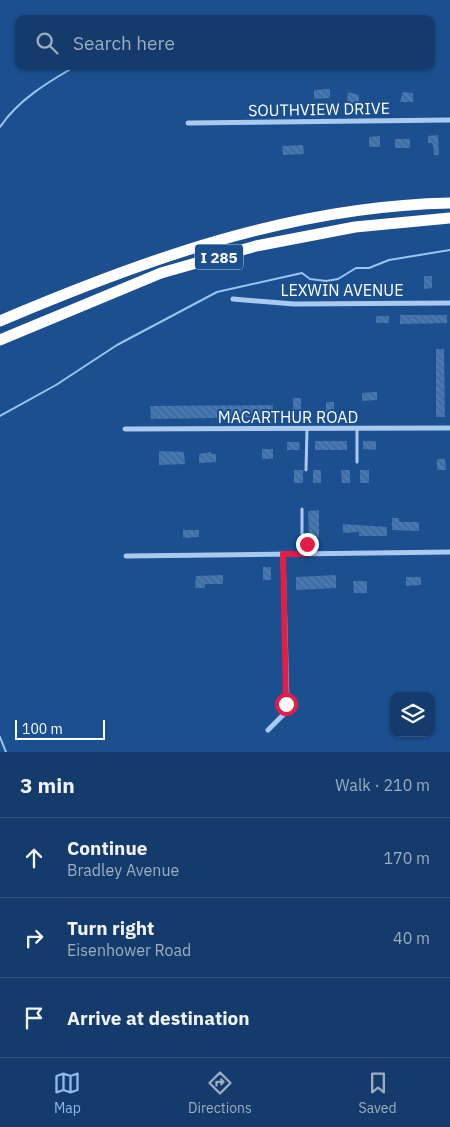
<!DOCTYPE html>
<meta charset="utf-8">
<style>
:root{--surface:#143b6b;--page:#214673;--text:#f1f3f6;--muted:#9dadc1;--line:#33557e;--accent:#90b9f0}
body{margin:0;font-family:"IBM Plex Sans",sans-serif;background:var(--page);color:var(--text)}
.controls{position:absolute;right:15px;bottom:15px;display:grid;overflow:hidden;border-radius:10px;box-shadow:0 1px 4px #0004}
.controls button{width:45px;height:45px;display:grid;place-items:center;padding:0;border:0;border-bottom:1px solid var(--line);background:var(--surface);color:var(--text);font:25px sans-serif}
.scale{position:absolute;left:15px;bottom:12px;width:90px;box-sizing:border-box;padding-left:5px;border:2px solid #fff;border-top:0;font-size:14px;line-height:18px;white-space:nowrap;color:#fff;-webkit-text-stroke:4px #1b4f8f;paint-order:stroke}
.stop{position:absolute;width:15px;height:15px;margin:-11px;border:4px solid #e11d48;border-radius:50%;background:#fff}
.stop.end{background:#e11d48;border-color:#fff;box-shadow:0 1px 5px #0008}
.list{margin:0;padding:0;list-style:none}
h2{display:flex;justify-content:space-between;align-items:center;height:65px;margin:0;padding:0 20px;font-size:21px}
h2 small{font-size:16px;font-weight:400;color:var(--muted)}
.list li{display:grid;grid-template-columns:32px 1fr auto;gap:15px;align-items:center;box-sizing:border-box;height:80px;padding:0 20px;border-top:1px solid var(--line)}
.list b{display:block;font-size:19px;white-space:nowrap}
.list p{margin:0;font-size:16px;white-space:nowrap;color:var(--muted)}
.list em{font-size:16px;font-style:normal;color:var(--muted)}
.icon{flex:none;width:28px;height:28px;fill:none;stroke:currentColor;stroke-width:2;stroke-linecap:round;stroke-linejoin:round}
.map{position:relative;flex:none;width:450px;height:752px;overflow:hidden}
.search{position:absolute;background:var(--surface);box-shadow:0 1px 4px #0004;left:15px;right:15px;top:15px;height:55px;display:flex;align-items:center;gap:12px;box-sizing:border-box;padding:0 18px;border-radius:10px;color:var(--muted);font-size:19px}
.sheet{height:305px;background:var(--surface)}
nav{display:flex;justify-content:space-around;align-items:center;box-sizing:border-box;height:70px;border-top:1px solid var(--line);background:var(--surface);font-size:14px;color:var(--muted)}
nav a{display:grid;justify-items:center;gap:2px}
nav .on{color:var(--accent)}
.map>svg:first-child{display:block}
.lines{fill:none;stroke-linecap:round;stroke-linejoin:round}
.stream{stroke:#9cc4f0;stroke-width:2}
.building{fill:url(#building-back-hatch)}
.service{stroke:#a9c9ee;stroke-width:3}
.minor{stroke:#a9c9ee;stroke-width:5}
.motorway{stroke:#fff;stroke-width:11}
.route{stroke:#e11d48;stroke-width:6}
.labels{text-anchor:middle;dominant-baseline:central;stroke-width:4;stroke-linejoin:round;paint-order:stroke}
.shield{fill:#1b4f8f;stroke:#bbcadd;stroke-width:1}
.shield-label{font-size:15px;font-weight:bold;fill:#fff}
.street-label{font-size:16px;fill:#fff;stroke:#1b4f8f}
</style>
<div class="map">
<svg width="450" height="752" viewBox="0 0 450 752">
<defs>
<pattern id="building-back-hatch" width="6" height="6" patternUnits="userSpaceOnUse" patternTransform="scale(1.25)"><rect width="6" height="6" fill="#4478b7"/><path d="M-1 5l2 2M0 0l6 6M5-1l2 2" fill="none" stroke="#486282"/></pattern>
</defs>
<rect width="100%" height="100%" fill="#1b4f8f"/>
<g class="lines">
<path class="stream" d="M0,127c18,-27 48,-45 76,-61
M0,416l56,-31 61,-40 100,-53 85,-19 8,6 16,2 12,-2 18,-11h13l20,-8 61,-10
M0,737l6,15"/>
</g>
<path class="building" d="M330,89v9l-16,1v-9z
M348,92l11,3v8h-12z
M403,92l10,1v9h-13z
M438,135l1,20h-5l-1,-9 -1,-3h-4v-7z
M380,136v11h-11v-10z
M395,139h15v9h-15z
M303,145l1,9 -21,1 -1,-9z
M424,276h8v12l-8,1z
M400,315h47v8l-47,1z
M376,316h13v7h-13z
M436,349h8l1,68h-9z
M377,392v8l-15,1v-8z
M293,398h8v12h-8z
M326,402h8v10h-8z
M273,405v12l-122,2 -1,-13z
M315,441h32v9h-32z
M363,441h13v9l-13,-1z
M287,442h12l1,8h-13z
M262,449h11v10h-11z
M159,451l25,1 1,12 -26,1z
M211,452v2h5v8l-17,1v-9z
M437,459h8l1,11h-9z
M294,470h9v13h-9z
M313,470h8v13h-8z
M341,470h9v13h-8z
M360,470h9v13h-9z
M319,510v27h-10l-1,-26z
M392,518h7v4h20v9l-27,-1z
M343,524l44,3v9h-28v-4l-16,1z
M183,530h16v7l-16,1z
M263,567h8v13h-8z
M223,575v9h-18v4h-10l1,-12z
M336,575v13l-40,2v-13z
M406,577h15v8l-15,1z
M353,581h14v12h-13z"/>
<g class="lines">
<path class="service" d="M357,429v33
M306,470l1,-41
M302,509v25l5,6v14"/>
<path class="minor" d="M188,123l262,-3
M233,299l61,5 156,-1
M125,429l325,-1
M126,556l324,-4
M268,730l17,-17 2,-11 -4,-148"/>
<path class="motorway" d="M0,321c143,-61 292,-115 450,-118
M0,340l161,-67 95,-27 99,-19 95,-9"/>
</g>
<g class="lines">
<path class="route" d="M286,704l-3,-150h24v-10"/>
</g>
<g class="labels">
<rect class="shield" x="195" y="244.5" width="48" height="25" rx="4"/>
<g class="shield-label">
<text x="219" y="257">I 285</text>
</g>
<g class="street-label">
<text transform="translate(319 109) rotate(-1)">SOUTHVIEW DRIVE</text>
<text x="342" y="290">LEXWIN AVENUE</text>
<text x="288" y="417">MACARTHUR ROAD</text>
</g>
</g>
</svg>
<div class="controls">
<button><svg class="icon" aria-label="layers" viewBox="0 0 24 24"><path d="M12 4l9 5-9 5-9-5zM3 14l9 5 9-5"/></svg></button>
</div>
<div class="scale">100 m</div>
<div class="stop" style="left:286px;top:704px"></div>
<div class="stop end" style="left:307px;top:544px"></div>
<div class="search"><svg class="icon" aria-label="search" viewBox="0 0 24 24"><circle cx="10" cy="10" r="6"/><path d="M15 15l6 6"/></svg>Search here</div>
</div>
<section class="sheet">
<h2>3 min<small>Walk · 210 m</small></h2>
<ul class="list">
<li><svg class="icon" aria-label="ahead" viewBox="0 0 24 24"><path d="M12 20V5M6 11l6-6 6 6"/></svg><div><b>Continue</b><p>Bradley Avenue</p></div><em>170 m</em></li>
<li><svg class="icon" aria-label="right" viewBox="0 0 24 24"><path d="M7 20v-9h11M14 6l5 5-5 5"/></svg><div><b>Turn right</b><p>Eisenhower Road</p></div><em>40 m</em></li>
<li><svg class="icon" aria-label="arrive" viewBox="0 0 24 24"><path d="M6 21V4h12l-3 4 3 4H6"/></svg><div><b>Arrive at destination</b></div></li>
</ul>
</section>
<nav>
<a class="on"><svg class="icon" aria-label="map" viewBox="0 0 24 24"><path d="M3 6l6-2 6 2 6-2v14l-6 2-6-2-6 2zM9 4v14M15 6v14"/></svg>Map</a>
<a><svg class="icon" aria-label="directions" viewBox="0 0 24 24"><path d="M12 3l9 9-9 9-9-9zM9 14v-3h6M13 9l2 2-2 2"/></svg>Directions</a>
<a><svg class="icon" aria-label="saved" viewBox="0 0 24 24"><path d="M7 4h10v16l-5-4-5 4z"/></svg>Saved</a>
</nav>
